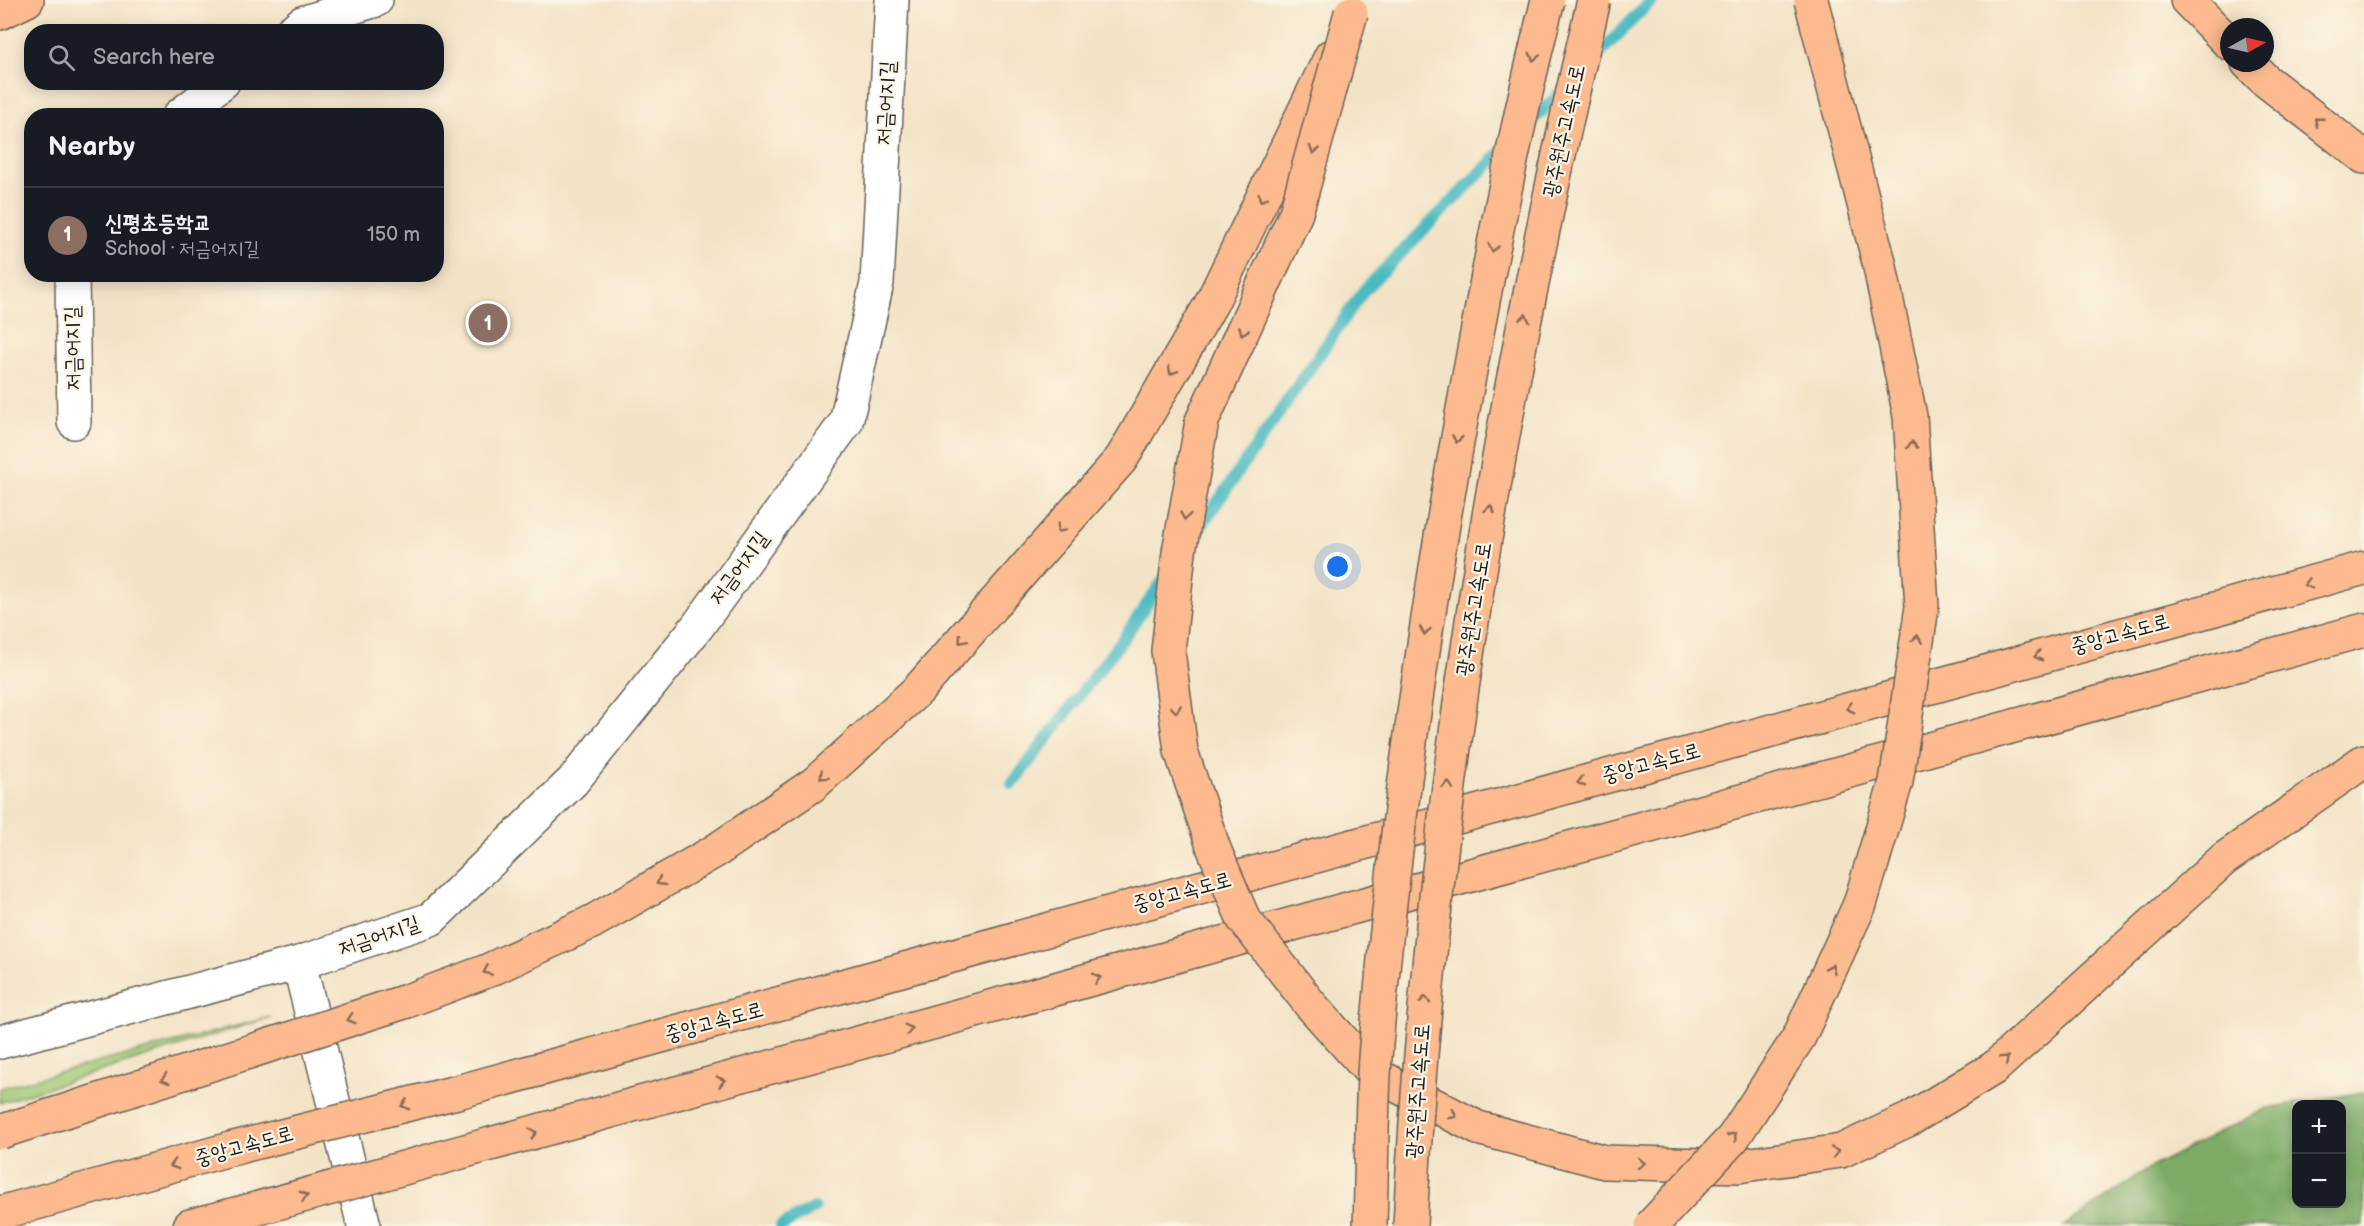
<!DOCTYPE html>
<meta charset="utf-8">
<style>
:root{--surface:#171b24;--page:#242831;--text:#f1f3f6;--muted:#9ea1a6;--line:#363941;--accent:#ea580c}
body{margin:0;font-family:"Balsamiq Sans","Poor Story",sans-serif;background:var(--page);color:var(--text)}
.controls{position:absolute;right:18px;bottom:18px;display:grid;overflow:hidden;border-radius:12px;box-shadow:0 3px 15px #0003}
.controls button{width:54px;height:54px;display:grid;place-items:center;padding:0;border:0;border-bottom:2px solid var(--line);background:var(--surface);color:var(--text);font:30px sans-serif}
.compass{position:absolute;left:2220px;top:18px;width:54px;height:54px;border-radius:50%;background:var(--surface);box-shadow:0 3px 15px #0003;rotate:82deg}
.you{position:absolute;left:1338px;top:567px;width:21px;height:21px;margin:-15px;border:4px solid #fff;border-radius:50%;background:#1a73e8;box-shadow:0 0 0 9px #1a73e833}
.badge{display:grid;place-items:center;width:39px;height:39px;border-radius:50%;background:var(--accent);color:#fff;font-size:20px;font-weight:700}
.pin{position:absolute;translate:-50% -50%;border:3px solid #fff;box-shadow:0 2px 6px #0006}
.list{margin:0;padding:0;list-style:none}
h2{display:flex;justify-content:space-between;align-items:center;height:78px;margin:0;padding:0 24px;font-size:26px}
h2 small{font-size:20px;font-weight:400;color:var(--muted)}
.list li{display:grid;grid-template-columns:39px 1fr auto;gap:18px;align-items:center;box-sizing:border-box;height:96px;padding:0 24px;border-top:2px solid var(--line)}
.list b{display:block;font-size:22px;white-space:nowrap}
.list p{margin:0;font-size:20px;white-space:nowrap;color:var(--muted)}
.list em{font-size:20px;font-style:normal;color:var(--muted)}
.icon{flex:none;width:33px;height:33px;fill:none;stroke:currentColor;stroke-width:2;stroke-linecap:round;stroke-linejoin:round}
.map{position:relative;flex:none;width:2364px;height:1226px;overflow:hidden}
.search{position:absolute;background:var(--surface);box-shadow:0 3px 15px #0003;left:24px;top:24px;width:420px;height:66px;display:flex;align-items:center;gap:15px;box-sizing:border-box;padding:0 21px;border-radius:24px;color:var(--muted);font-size:22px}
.panel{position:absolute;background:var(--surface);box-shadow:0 3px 15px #0003;left:24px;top:108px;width:420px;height:174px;border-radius:24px}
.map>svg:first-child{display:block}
.green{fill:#9cc673;stroke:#5c7148;stroke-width:1.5}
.forest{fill:#7dab65;stroke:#4c6440;stroke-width:1.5;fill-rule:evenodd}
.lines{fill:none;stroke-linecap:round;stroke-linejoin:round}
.stream{stroke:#4bbac2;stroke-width:12}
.minor-casing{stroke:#676258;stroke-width:36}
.major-casing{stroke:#676258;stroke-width:36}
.highway-casing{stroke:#676258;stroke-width:36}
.minor{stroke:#fff;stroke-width:33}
.major{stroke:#fcba8e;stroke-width:33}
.highway{stroke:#fcba8e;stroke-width:33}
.highway-bridge-casing{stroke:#676258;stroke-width:36;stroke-linecap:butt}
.highway-bridge{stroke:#fcba8e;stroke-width:33}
.oneway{stroke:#8c6b55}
.labels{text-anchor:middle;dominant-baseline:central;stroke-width:4.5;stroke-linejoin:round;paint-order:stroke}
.street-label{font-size:21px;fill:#1c1c1c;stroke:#fcf5e5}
</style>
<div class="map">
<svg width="2364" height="1226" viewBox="0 0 2364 1226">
<rect width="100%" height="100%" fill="#fcf5e5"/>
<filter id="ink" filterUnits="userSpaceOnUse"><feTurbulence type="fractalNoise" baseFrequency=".0167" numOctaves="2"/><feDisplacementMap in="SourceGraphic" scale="12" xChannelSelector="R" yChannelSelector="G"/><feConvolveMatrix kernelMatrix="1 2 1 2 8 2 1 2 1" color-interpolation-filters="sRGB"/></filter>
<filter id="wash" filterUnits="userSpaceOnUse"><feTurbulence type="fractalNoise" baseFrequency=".008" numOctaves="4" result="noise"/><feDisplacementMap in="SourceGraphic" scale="24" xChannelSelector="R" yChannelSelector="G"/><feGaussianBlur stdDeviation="1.35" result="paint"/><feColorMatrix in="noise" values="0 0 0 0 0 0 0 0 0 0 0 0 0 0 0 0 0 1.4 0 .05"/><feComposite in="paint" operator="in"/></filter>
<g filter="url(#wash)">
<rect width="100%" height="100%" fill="#f3e3c6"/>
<path class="green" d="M271,1017l-271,86v-15z"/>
<path class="forest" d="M2364,1092v134h-300l87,-59 116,-59zM2296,1104h46v100h-46z"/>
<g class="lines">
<path class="stream" d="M1589,64l63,-64
M1527,126l39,-39
M1192,539l172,-249 140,-141
M1012,784l110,-144 45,-65
M781,1226l33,-18"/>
</g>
</g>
<g filter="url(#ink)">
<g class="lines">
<g class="minor-casing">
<path id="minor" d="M291,32l11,-9 74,-23
M179,116l44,-34
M72,274l2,148
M299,963l65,263
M0,1042l299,-79 132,-44 142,-138 124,-154 149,-205 31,-139 15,-283"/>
</g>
<g class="major-casing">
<path id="major" d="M0,13l27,-13"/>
</g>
<g class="highway-casing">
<path id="highway" d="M2187,0l42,43
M2248,63l17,17 99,77
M407,1001l80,-30 105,-49 125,-72 97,-66 104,-94 204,-232 90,-156 119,-246
M1310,1004l61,68 107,56 127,34 133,4 103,-15 69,-32 84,-51 230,-209 140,-98
M461,1091l1903,-523
M476,1148l1888,-518
M0,1213l230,-64
M190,1226l58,-15"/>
</g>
<use href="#minor" class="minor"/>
<use href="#major" class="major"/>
<use href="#highway" class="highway"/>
<g class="highway-bridge-casing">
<path id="highway-bridge" d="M1310,1004l-67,-86 -29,-69 -33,-98 -13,-100 11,-99 23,-131 94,-208 55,-200
M0,1132l407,-131
M230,1149l231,-58
M248,1211l228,-63
M1370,1226c2,-60 1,-121 6,-181 18,-213 49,-425 87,-636 25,-137 51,-274 85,-409
M1410,1226c20,-414 89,-823 184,-1226
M1651,1226l82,-88 66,-101 61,-133 36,-122 26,-175 -12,-191 -31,-154 -68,-262"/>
</g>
<use href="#highway-bridge" class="highway-bridge"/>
</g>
<defs><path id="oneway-chevron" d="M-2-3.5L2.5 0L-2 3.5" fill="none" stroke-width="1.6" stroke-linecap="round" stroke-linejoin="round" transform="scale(1.5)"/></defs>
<g class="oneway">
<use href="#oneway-chevron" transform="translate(1534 57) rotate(104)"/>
<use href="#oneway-chevron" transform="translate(2318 121) rotate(-142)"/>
<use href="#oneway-chevron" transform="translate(1314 150) rotate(105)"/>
<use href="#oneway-chevron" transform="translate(1262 198) rotate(116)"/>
<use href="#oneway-chevron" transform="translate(1493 248) rotate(102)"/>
<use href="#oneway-chevron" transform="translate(1525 318) rotate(-79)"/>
<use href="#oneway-chevron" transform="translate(1243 331) rotate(114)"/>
<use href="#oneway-chevron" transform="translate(1172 371) rotate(120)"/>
<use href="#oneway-chevron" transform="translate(1457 439) rotate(100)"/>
<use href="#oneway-chevron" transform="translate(1912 445) rotate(-93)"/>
<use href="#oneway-chevron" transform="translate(1490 509) rotate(-80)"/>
<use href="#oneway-chevron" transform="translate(1185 516) rotate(100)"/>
<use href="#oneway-chevron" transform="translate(1060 529) rotate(131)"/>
<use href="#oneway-chevron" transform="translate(2308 584) rotate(165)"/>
<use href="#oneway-chevron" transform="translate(1425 631) rotate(98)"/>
<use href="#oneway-chevron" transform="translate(1917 639) rotate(-82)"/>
<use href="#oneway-chevron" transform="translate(962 640) rotate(131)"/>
<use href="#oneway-chevron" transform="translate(2038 656) rotate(165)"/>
<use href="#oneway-chevron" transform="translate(1850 708) rotate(165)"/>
<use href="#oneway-chevron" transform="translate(1176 709) rotate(83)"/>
<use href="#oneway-chevron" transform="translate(823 776) rotate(138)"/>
<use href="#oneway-chevron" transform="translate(1581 782) rotate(165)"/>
<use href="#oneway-chevron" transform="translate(1448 785) rotate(-83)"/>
<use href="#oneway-chevron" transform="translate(660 882) rotate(150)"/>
<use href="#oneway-chevron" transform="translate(1831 968) rotate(-66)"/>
<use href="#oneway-chevron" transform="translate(487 971) rotate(157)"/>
<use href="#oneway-chevron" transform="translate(1097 978) rotate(-15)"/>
<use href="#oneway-chevron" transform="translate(1425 1000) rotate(-86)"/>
<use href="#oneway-chevron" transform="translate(351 1019) rotate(162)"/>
<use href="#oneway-chevron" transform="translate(909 1029) rotate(-15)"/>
<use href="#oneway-chevron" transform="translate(2005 1059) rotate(-42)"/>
<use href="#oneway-chevron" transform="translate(165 1079) rotate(162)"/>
<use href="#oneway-chevron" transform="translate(721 1081) rotate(-15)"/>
<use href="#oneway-chevron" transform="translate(405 1105) rotate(166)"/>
<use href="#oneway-chevron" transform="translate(1453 1115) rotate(27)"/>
<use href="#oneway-chevron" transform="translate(533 1133) rotate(-15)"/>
<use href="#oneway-chevron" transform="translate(1733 1136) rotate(-53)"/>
<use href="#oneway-chevron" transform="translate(1835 1152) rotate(-11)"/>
<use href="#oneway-chevron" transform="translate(1641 1163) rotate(2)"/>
<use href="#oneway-chevron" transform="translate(174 1165) rotate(164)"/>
<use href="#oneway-chevron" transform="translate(304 1196) rotate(-15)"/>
</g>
</g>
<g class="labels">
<g class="street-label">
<text transform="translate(886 103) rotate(-87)">저금어지길</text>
<text transform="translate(1564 131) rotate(-78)">광주원주고속도로</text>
<text transform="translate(73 348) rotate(-91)">저금어지길</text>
<text transform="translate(739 568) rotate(-54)">저금어지길</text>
<text transform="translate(1474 609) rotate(-81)">광주원주고속도로</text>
<text transform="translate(2120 634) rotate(-15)">중앙고속도로</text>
<text transform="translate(1651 763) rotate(-15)">중앙고속도로</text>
<text transform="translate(1182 892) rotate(-15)">중앙고속도로</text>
<text transform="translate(379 936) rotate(-19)">저금어지길</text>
<text transform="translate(714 1022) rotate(-15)">중앙고속도로</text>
<text transform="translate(1418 1091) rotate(-86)">광주원주고속도로</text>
<text transform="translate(244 1146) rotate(-15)">중앙고속도로</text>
</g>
</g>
</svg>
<div class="controls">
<button>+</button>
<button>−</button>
</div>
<svg class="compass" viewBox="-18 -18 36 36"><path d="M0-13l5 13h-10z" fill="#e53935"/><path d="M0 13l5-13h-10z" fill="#9ea1a6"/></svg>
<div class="you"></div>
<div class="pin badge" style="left:488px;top:323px;background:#8d6e63">1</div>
<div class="search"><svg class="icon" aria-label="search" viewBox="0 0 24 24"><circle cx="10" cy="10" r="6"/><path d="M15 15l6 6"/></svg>Search here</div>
<section class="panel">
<h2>Nearby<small></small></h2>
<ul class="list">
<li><span class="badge" style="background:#8d6e63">1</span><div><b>신평초등학교</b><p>School · 저금어지길</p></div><em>150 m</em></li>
</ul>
</section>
</div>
